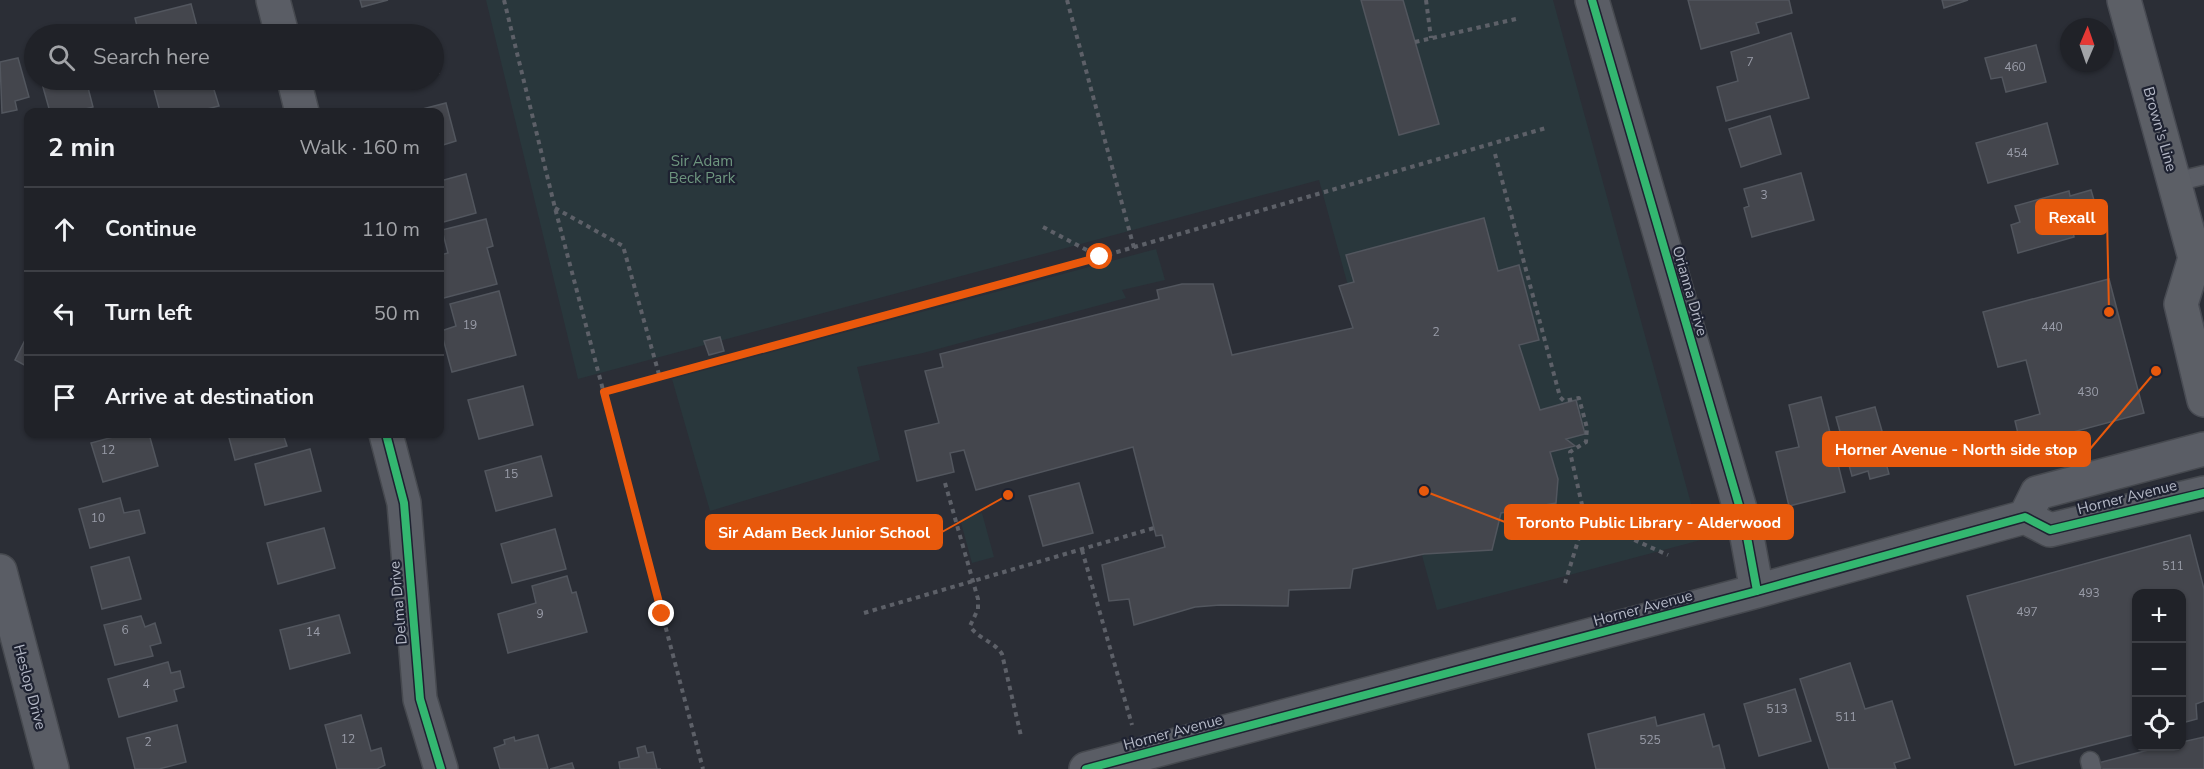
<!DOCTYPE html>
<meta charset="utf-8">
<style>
:root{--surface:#202228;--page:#282a30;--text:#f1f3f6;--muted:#a2a4a8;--line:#3d3f45}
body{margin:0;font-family:"Nunito Sans",sans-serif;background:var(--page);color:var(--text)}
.controls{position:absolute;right:18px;bottom:18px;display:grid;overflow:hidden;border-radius:12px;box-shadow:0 2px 4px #0004}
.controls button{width:54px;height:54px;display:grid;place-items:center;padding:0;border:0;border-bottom:2px solid var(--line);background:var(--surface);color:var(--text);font:30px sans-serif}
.compass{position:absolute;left:2060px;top:18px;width:54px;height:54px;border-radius:50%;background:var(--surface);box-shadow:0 2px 4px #0004;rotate:2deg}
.stop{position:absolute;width:18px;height:18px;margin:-14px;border:4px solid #ea580c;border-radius:50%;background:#fff}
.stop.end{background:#ea580c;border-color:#fff;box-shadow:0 2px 6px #0008}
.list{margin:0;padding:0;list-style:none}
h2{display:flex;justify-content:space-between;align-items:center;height:78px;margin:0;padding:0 24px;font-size:26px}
h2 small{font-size:20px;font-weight:400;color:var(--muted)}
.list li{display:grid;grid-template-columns:39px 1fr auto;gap:18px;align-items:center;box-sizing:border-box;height:84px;padding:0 24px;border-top:2px solid var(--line)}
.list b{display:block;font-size:22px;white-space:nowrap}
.list em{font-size:20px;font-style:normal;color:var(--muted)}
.icon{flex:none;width:33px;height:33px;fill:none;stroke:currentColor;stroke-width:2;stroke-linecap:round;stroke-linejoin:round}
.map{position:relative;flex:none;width:2204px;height:769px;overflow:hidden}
.search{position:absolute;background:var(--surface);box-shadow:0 2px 4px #0004;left:24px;top:24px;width:420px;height:66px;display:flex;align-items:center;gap:15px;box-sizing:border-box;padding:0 21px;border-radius:33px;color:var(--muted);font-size:22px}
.panel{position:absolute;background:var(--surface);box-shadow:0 2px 4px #0004;left:24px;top:108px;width:420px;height:330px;border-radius:12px}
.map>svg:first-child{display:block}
.green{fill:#29373c}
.building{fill:#44464d;stroke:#52565e;stroke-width:1.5}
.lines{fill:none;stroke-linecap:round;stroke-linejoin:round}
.service-casing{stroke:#46494f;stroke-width:21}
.minor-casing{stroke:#46494f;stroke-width:36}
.primary-casing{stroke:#484b53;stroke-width:36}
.path{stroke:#5d6068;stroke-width:4;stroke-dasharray:4.5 4.5;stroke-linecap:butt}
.service{stroke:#5a5d65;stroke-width:18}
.minor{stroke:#5a5d65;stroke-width:33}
.primary{stroke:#5c5f66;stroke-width:33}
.cycleway-casing{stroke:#1e2231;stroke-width:11}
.cycleway{stroke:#33b770;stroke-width:8}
.route{stroke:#ea580c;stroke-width:8}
.labels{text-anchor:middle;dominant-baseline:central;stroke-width:4.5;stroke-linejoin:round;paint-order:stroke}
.number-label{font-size:12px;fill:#999ca8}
.street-label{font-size:15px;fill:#b5b9c7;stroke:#1e2231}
.park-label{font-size:15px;fill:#6e967f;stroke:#1e2231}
.leader{fill:none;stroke:#e8590c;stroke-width:2}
.callout-dot{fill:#e8590c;stroke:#1e2231;stroke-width:2}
.callout{fill:#e8590c;stroke:#e8590c;stroke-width:2}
.callout-label{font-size:16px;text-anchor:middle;font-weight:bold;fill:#fff}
</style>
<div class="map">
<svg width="2204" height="769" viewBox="0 0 2204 769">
<rect width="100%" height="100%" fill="#2b2e36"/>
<path class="green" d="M486,0h1067l148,540 -264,70 -118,-430 -741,199z
M1156,249l9,31 -43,10 4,8 -203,55 -66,14 23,93 -170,51 -38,-132z
M982,513l12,44 -22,6 -12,-44z"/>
<path class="building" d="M360,0h28l-26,7z
M1361,0h42l36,124 -40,11z
M1688,0h101l3,13 -36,10 3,10 -58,16z
M1942,0h26l-24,8z
M191,4l8,30h-60l-4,-16z
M1791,33l18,65 -83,23 -9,-34 21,-6 -7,-29z
M2036,45l10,37 -40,10 -4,-15 -11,2 -6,-21z
M434,52l5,21 -5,1z
M18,58l11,39 -14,4 2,9 -15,3 -2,-51z
M41,80h45l7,27 -19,5h-24z
M159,80h52l8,26 -24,6h-35l-8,-30z
M373,80h40l-38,9z
M446,103l10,38 -16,5v-34h-29z
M1770,116l11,38 -40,13 -12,-38z
M2047,123l11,41 -70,19 -12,-40z
M1801,173l13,47 -62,17 -8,-29 5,-2 -5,-17z
M466,174l10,39 -36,10v-42z
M2091,190l10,34 -28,7 1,6 -56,16 -7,-28 9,-3 -5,-16 54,-15 1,5z
M1484,218l14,53 21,-6 20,75 -20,5 21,65 36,-10 9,34 -19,5 9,7 -25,6 8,27 -2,24 -55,10 -9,37 -68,4 -71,15 -3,19 -61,2 -1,16 -68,-1 -25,2 -61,18 -5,-26 -20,2 -7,-36 63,-18 -3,-12 -6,1 -23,-89 -157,43 -12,-40 -14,3 4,19 -37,9 -12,-50 34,-8 -14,-52 18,-4 -3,-13 219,-55 -2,-9 25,-6h31l19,71 121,-27 -14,-42 15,-4 -8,-27z
M486,219l7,27 -6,2 10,36 -57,15v-44l8,-2 -6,-23z
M2109,279l35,134 -123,33 -6,-25 25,-7 -14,-54 -28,7 -15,-55z
M499,291l17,64 -64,17 -11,-41 15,-5 -6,-22z
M28,334v33l-13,-7z
M720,337l4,14 -15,4 -5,-14z
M523,386l10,39 -54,14 -11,-39z
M1821,397l24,95 -56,14 -13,-54 23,-5 -10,-42z
M1875,407l16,55 -5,1 3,11 -19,5 -2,-8 -16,5 -16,-59z
M124,434h25l9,32 -55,16 -12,-39z
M228,434h55l4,12 -52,14z
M310,449l11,42 -56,14 -10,-41z
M541,456l11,40 -56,15 -11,-40z
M1079,483l14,50 -50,13 -14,-50z
M120,498l4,15 15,-3 6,23 -55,15 -11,-39z
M324,528l11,40 -57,16 -11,-41z
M555,529l11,40 -54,14 -11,-39z
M2190,535l14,54v112l-8,3 1,15 -15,4v-129h-46v140l-121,31 -48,-169z
M129,557l12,42 -39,10 -11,-42z
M567,576l5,17 4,-1 11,40 -79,21 -10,-39 38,-11 -4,-17z
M339,615l11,38 -60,16 -10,-39z
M141,616l4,11 10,-4 6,20 -11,3 3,10 -38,9 -11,-40z
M168,662l3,11 9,-2 4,16 -10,3 3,11 -58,16 -11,-38z
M1850,663l15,46 27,-8 18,57 -16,5 2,6h-67l-29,-90z
M1795,689l16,52 -52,15 -15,-52z
M1704,714l9,33 6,-2 6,24h-129l-8,-35 67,-17 2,9z
M361,715l10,36 10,-3 4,17 -8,4h-40l-12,-44z
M177,725l9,37 -27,7h-24l-8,-31z
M538,735l10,34h-48l-6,-21 11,-4 -1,-4 10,-3 1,4z
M2204,737v32h-109l-1,-5 70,-18h18v-4z
M645,746l2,7 6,-1 4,17h4h-41l-1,-7 20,-5 -2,-9z
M572,763l2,6h-24z"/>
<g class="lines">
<g class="service-casing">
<path id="service" d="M2175,182l29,-7
M2090,761l2,8"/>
</g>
<g class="minor-casing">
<path id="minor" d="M273,0l9,34
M1592,0l153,526 12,65
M294,80l8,32
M386,434l18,69 16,196 21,70
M2025,517l12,-24 167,-44
M0,571l52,198
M1086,769l671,-178 268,-74 25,13 154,-37"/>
</g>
<g class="primary-casing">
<path id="primary" d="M2124,0l71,258 -14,46 23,96"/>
</g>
<path class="path" d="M504,0l51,208 148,561
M1067,0l67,248
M1426,0l5,38
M1415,42l101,-23
M1495,154l65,243 4,4 15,-3 8,30 -1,14 -16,10 15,66 -20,65
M555,208l68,38 37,132
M1043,227l57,30
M604,392l496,-135 446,-129
M945,483l33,116v10l-8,17c8,13 24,15 32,28l19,82
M1585,518l83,37
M1082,550l50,175
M864,613l290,-85"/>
<use href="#service" class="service"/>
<use href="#minor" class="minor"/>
<use href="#primary" class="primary"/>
<g class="cycleway-casing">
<path id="cycleway" d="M1592,0l153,526 12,65
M386,434l18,69 16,196 21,70
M1086,769l671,-178 268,-74 25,13 154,-37"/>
</g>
<use href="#cycleway" class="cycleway"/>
</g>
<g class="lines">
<path class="route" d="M662,614l-58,-222 496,-135"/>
</g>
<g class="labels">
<g class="number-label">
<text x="1750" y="62">7</text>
<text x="2015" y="67">460</text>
<text x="2017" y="153">454</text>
<text x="1764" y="195">3</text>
<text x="470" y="325">19</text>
<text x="2052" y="327">440</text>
<text x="1436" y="332">2</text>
<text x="2088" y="392">430</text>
<text x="108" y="450">12</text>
<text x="511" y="474">15</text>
<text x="98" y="518">10</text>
<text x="2173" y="566">511</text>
<text x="2089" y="593">493</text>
<text x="2027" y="612">497</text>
<text x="540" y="614">9</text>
<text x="125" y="630">6</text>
<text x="313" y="632">14</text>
<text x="146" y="684">4</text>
<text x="1777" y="709">513</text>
<text x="1846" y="717">511</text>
<text x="348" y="739">12</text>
<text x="1650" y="740">525</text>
<text x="148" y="742">2</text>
</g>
<g class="street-label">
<text transform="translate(2160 129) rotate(74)">Brown's Line</text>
<text transform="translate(1690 291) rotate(74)">Orianna Drive</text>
<text transform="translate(2127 497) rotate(-14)">Horner Avenue</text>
<text transform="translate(398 603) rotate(-95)">Delma Drive</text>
<text transform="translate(1643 608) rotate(-15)">Horner Avenue</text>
<text transform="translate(30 687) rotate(75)">Heslop Drive</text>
<text transform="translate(1173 732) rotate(-15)">Horner Avenue</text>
</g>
<g class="park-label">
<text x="702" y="161">Sir Adam<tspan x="702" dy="17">Beck Park</tspan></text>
</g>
</g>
<path class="leader" d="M2109 312L2107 217M2156 371L2090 449M1424 491L1505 522M1008 495L942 532"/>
<g class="callout-dot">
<circle cx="2109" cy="312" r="6"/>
<circle cx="2156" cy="371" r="6"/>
<circle cx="1424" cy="491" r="6"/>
<circle cx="1008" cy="495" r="6"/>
</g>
<g class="callout">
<rect x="2036" y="200" width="71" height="34" rx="6"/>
<rect x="1823" y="432" width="267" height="34" rx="6"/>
<rect x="1505" y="505" width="288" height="34" rx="6"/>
<rect x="706" y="515" width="236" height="34" rx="6"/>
</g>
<g class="callout-label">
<text x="2072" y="223">Rexall</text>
<text x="1956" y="455">Horner Avenue - North side stop</text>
<text x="1649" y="528">Toronto Public Library - Alderwood</text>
<text x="824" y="538">Sir Adam Beck Junior School</text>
</g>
</svg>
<div class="controls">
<button>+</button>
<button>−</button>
<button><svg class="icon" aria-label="locate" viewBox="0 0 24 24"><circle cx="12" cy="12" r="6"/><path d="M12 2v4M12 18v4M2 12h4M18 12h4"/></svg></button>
</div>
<svg class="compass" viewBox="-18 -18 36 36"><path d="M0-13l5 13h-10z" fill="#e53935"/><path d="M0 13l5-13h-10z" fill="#a2a4a8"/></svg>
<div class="stop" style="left:1100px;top:257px"></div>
<div class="stop end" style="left:662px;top:614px"></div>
<div class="search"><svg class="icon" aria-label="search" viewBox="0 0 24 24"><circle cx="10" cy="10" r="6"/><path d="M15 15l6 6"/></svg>Search here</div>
<section class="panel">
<h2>2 min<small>Walk · 160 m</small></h2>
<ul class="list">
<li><svg class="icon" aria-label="ahead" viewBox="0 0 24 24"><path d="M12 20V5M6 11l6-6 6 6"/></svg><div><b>Continue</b></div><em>110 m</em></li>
<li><svg class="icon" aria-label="left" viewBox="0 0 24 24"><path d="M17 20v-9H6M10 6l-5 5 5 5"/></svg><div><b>Turn left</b></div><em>50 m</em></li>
<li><svg class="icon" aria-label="arrive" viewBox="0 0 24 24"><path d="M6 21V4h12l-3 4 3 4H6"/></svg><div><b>Arrive at destination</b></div></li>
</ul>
</section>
</div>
